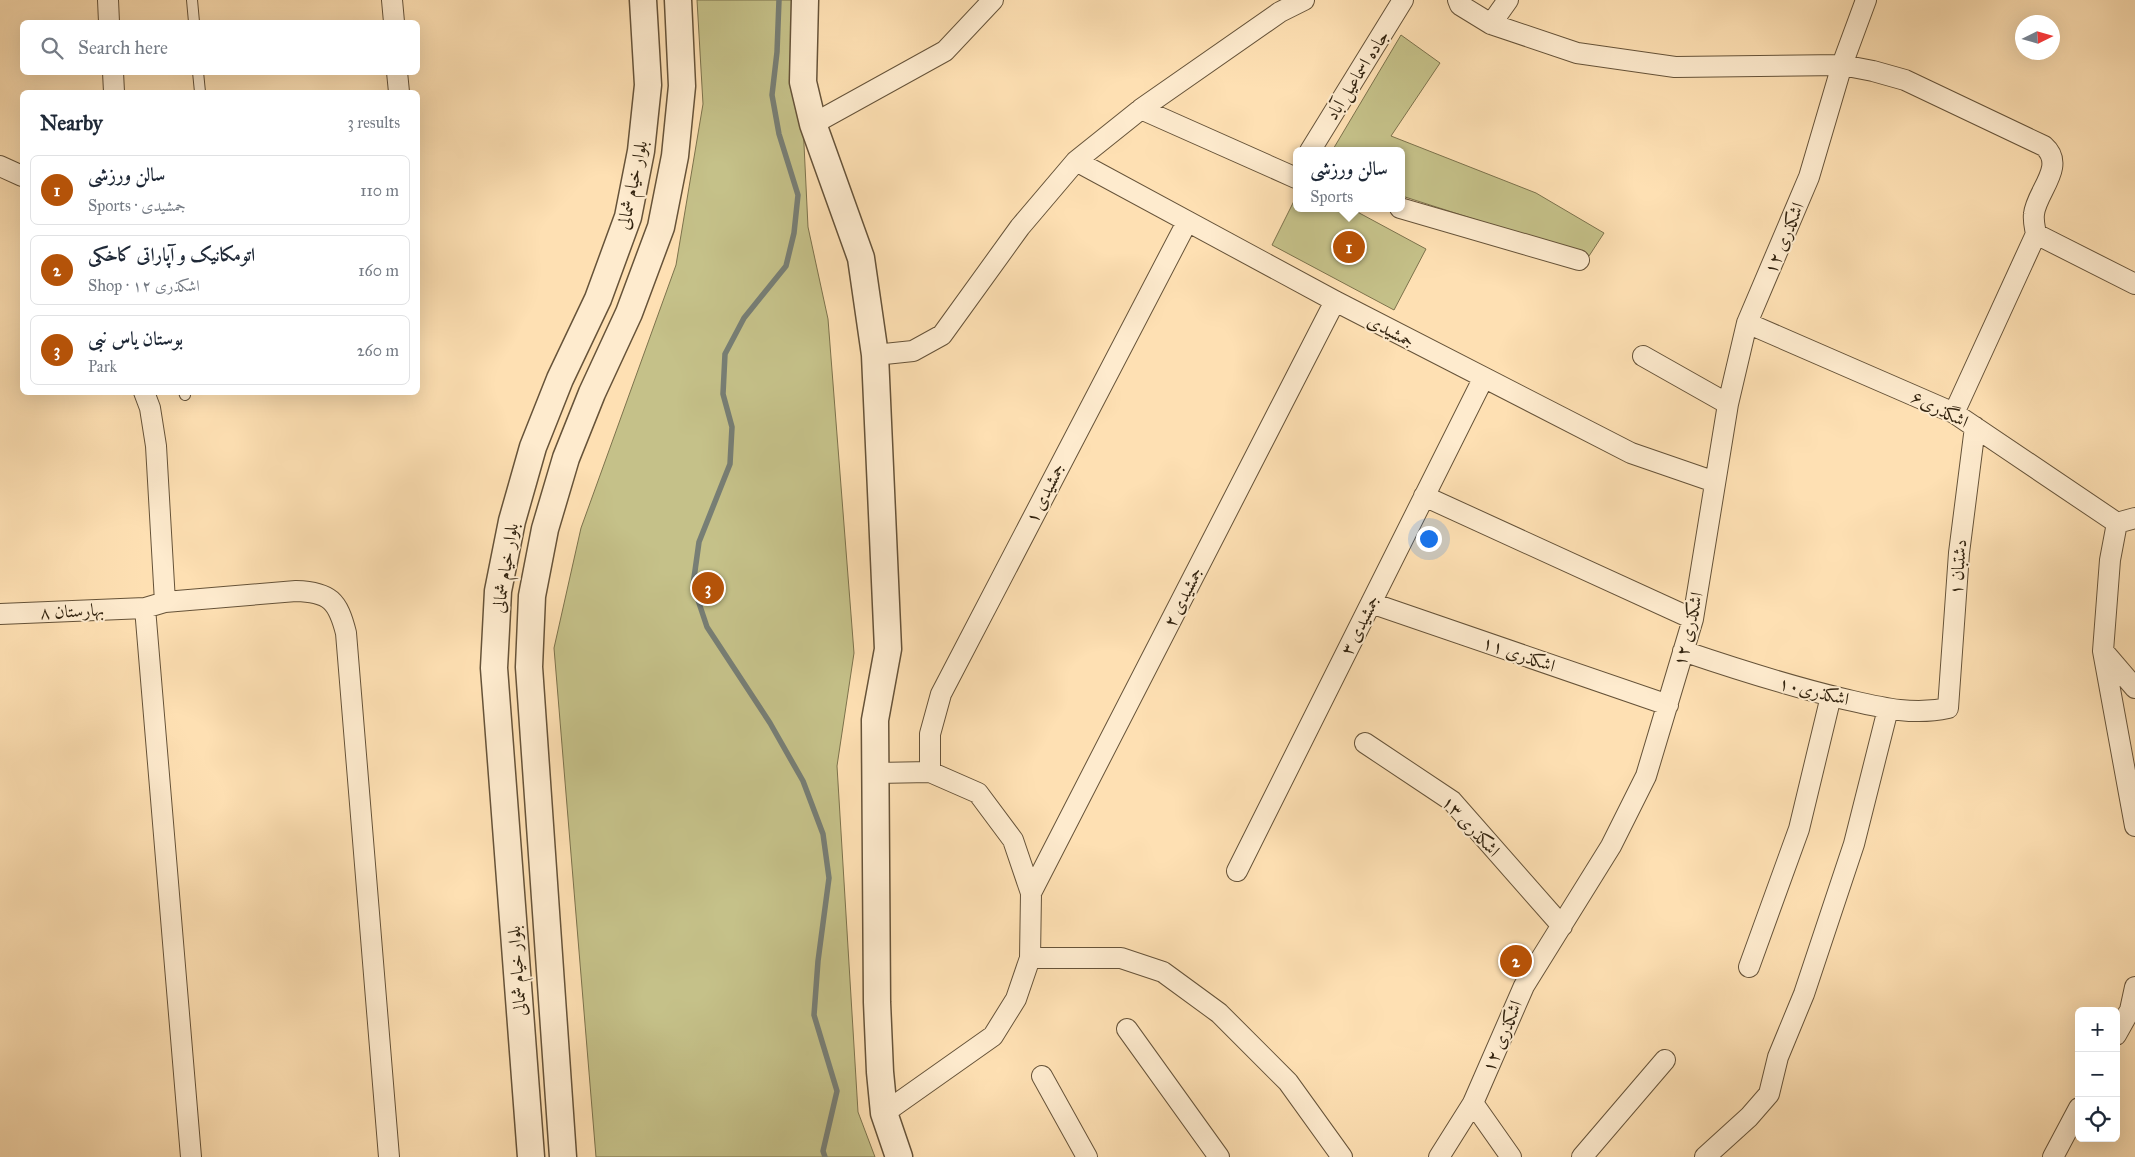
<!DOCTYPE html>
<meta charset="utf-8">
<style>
:root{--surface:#fff;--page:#f2f2f3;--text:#1f2937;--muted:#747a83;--line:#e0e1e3;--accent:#b45309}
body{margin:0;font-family:"IM FELL Great Primer",Amiri,serif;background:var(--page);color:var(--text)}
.controls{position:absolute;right:15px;bottom:15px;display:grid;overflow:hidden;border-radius:8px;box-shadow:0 5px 20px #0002}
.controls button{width:45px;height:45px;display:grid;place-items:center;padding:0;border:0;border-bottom:1px solid var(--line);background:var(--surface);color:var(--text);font:25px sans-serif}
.compass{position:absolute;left:2015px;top:15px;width:45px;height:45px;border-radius:50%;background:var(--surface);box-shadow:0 5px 20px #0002;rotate:85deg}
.you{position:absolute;left:1428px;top:538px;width:18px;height:18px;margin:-12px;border:4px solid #fff;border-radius:50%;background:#1a73e8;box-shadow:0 0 0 8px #1a73e833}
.badge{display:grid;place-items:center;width:32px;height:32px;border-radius:50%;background:var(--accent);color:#fff;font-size:16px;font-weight:700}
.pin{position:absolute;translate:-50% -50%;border:2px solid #fff;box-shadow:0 1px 5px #0006}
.popup{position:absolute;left:1293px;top:147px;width:112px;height:65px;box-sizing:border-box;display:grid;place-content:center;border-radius:8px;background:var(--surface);filter:drop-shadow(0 1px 4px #0005);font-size:16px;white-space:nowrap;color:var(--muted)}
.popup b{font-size:19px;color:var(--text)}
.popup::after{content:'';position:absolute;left:50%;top:100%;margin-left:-10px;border:10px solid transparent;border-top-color:var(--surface)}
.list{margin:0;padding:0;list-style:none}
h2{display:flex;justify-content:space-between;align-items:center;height:65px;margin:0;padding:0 20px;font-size:21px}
h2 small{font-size:16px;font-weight:400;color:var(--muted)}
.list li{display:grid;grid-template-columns:32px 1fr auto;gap:15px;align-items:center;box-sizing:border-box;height:70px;margin:0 10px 10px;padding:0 10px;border:1px solid var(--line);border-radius:8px}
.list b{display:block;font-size:19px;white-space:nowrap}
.list p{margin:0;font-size:16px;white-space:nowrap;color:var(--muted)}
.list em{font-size:16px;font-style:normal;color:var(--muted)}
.icon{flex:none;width:28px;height:28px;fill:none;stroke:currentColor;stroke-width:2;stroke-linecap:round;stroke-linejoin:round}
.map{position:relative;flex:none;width:2135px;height:1157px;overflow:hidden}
.search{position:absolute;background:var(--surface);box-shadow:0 5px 20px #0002;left:20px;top:20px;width:400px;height:55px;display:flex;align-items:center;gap:12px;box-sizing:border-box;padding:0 18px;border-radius:8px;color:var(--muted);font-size:19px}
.panel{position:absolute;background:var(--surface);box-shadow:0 5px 20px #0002;left:20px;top:90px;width:400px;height:305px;border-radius:8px}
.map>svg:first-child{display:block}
.green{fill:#c5c189;stroke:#7c724c}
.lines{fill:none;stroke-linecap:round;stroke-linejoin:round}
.stream{stroke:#777e75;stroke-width:5.5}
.service-casing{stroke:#665339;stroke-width:12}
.minor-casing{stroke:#665339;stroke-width:22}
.tertiary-casing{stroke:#665339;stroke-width:29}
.service{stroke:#feebce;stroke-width:10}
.minor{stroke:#feebce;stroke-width:20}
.tertiary{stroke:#feebce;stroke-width:26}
.labels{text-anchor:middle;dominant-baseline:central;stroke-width:4;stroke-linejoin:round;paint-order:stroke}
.street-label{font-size:18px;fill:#332410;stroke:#feebce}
</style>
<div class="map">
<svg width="2135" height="1157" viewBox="0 0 2135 1157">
<rect width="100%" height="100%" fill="#fee0b3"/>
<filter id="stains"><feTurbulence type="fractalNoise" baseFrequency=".004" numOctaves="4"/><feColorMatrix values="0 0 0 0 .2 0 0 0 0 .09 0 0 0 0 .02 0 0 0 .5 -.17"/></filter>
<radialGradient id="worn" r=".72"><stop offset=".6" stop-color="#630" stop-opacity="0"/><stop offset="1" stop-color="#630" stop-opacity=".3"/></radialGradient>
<path class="green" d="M697,0h100l11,227 20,92 26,334 -17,113 21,346 17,45h-279l-42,-509 27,-120 95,-263 27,-161z
M1401,35l39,28 -49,73 145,57 68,40 -15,23 -187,-60v-45h-70z
M1296,197v11h54l76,41 -32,61 -122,-65z"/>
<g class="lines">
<path class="stream" d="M779,0l-2,52 -5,43 7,39 19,61 -4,38 -8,33 -42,52 -19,36 -2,40 9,33 -2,37 -31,78 -6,43 14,42 63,96 33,58 20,53 6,44 -11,83 -4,54 23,76 -14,60 2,6"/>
<g class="service-casing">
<path id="service" d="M192,0l2,22
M198,72l2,20
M184,392l1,3"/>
</g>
<g class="minor-casing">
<path id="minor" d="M108,0l1,22
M392,0l2,22
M1458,0l2,5 31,19 86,29 98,14 167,-2 31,6 32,9 139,66c23,20 -8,46 -10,68 -1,7 1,14 2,20l-82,179
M1491,24l17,-24
M113,72l1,20
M397,72l2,20
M1141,109l155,69
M813,124l132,-73 48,-51
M1310,151l93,-151
M1076,161l259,140 296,152 84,29
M0,166l22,10
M1400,208l179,52
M2036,234l99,50
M1747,323l207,90 163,110
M875,355l38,-4 29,-16 78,-108 56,-66 65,-52 139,-97 24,-12
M1643,356l85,48
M144,392l6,16 6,38 9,156
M1424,496l269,123
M2117,523l-7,37 -7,91 32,175
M2117,523l18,-5
M1371,603l297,102
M145,608l46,549
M0,614l145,-6 20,-6 131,-11c34,1 42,10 50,42l43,524
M1683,651c53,18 106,35 161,48 35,8 68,17 104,9l11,-155 16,-126
M2104,652l31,36
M1365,743l87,58 110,125
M930,772v-38l11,-40 246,-472
M876,773l54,-1 48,21 35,47 18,53 -1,65 -14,41 -23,37 -109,77
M1237,871l246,-492
M1031,893l304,-592
M1030,958h91l42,14 56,41 69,69 54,75
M1749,967l50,-138 32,-133
M1127,1029l92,128
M2116,1035l14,-25 5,-23
M1042,1076l45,81
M1473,1103l38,54
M1439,1157l34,-54 51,-117 87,-140 35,-70 47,-157 35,-215 19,-81 62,-146 33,-112 24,-65
M1582,1157l83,-97
M1705,1157l44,-40 20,-23 9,-37 26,-63 50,-150 34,-135
M2053,1157l26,-49"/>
</g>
<g class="tertiary-casing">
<path id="tertiary" d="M805,0l-2,82 10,42 48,134 14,97 13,294 -13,71 2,282 3,70 4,41 15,44
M531,1157l-37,-489 4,-77 14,-70 21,-74 27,-68 38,-80 30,-82 13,-66 7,-66 -5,-85
M563,1157l-34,-490 3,-71 13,-67 21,-71 26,-65 37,-80 32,-86 14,-71 7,-70 -4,-86"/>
</g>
<use href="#service" class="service"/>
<use href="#minor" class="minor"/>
<use href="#tertiary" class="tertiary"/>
</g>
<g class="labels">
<g class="street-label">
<text transform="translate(1357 75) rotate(-58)">جاده اسماعیل آباد</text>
<text transform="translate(632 185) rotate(-78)">بلوار خیام شمالی</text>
<text transform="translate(1784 238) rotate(-67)">اشکذری ۱۲</text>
<text transform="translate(1391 331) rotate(28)">جمشیدی</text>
<text transform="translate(1940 409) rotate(27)">اشگذری۶</text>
<text transform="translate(1045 493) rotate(-63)">جمشیدی ۱</text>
<text transform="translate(1958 567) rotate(-85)">دشتبان ۱</text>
<text transform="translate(505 568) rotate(-81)">بلوار خیام شمالی</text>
<text transform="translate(1183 597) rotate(-63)">جمشیدی ۲</text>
<text transform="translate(72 611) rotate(-3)">بهارستان ۸</text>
<text transform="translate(1360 625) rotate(-63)">جمشیدی ۳</text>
<text transform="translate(1688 629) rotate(-76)">اشکذری ۱۲</text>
<text transform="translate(1519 654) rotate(19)">اشکذری ۱۱</text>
<text transform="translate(1814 691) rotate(14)">اشکذری۱۰</text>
<text transform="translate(1471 826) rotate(47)">اشکذری ۱۳</text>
<text transform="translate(517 971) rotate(-94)">بلوار خیام شمالی</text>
<text transform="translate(1502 1036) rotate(-67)">اشکذری ۱۲</text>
</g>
</g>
<rect width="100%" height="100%" filter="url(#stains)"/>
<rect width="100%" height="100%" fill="url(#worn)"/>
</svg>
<div class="controls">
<button>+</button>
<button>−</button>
<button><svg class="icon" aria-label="locate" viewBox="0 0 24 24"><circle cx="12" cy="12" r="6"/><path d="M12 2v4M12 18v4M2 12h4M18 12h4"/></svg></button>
</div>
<svg class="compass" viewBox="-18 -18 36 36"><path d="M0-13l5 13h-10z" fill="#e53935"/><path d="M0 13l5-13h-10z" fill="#747a83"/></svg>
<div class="you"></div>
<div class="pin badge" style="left:1349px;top:247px">1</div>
<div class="popup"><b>سالن ورزشی</b>Sports</div>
<div class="pin badge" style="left:1516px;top:961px">2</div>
<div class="pin badge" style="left:708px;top:588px">3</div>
<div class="search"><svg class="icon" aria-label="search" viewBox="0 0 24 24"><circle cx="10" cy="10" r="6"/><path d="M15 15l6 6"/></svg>Search here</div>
<section class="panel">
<h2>Nearby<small>3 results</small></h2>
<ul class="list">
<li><span class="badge">1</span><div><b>سالن ورزشی</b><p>Sports · جمشیدی</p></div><em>110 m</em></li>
<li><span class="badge">2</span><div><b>اتومکانیک و آپاراتی کاخکی</b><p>Shop · اشکذری ۱۲</p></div><em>160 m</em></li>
<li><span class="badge">3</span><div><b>بوستان یاس نبی</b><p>Park</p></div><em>260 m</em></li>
</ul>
</section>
</div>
